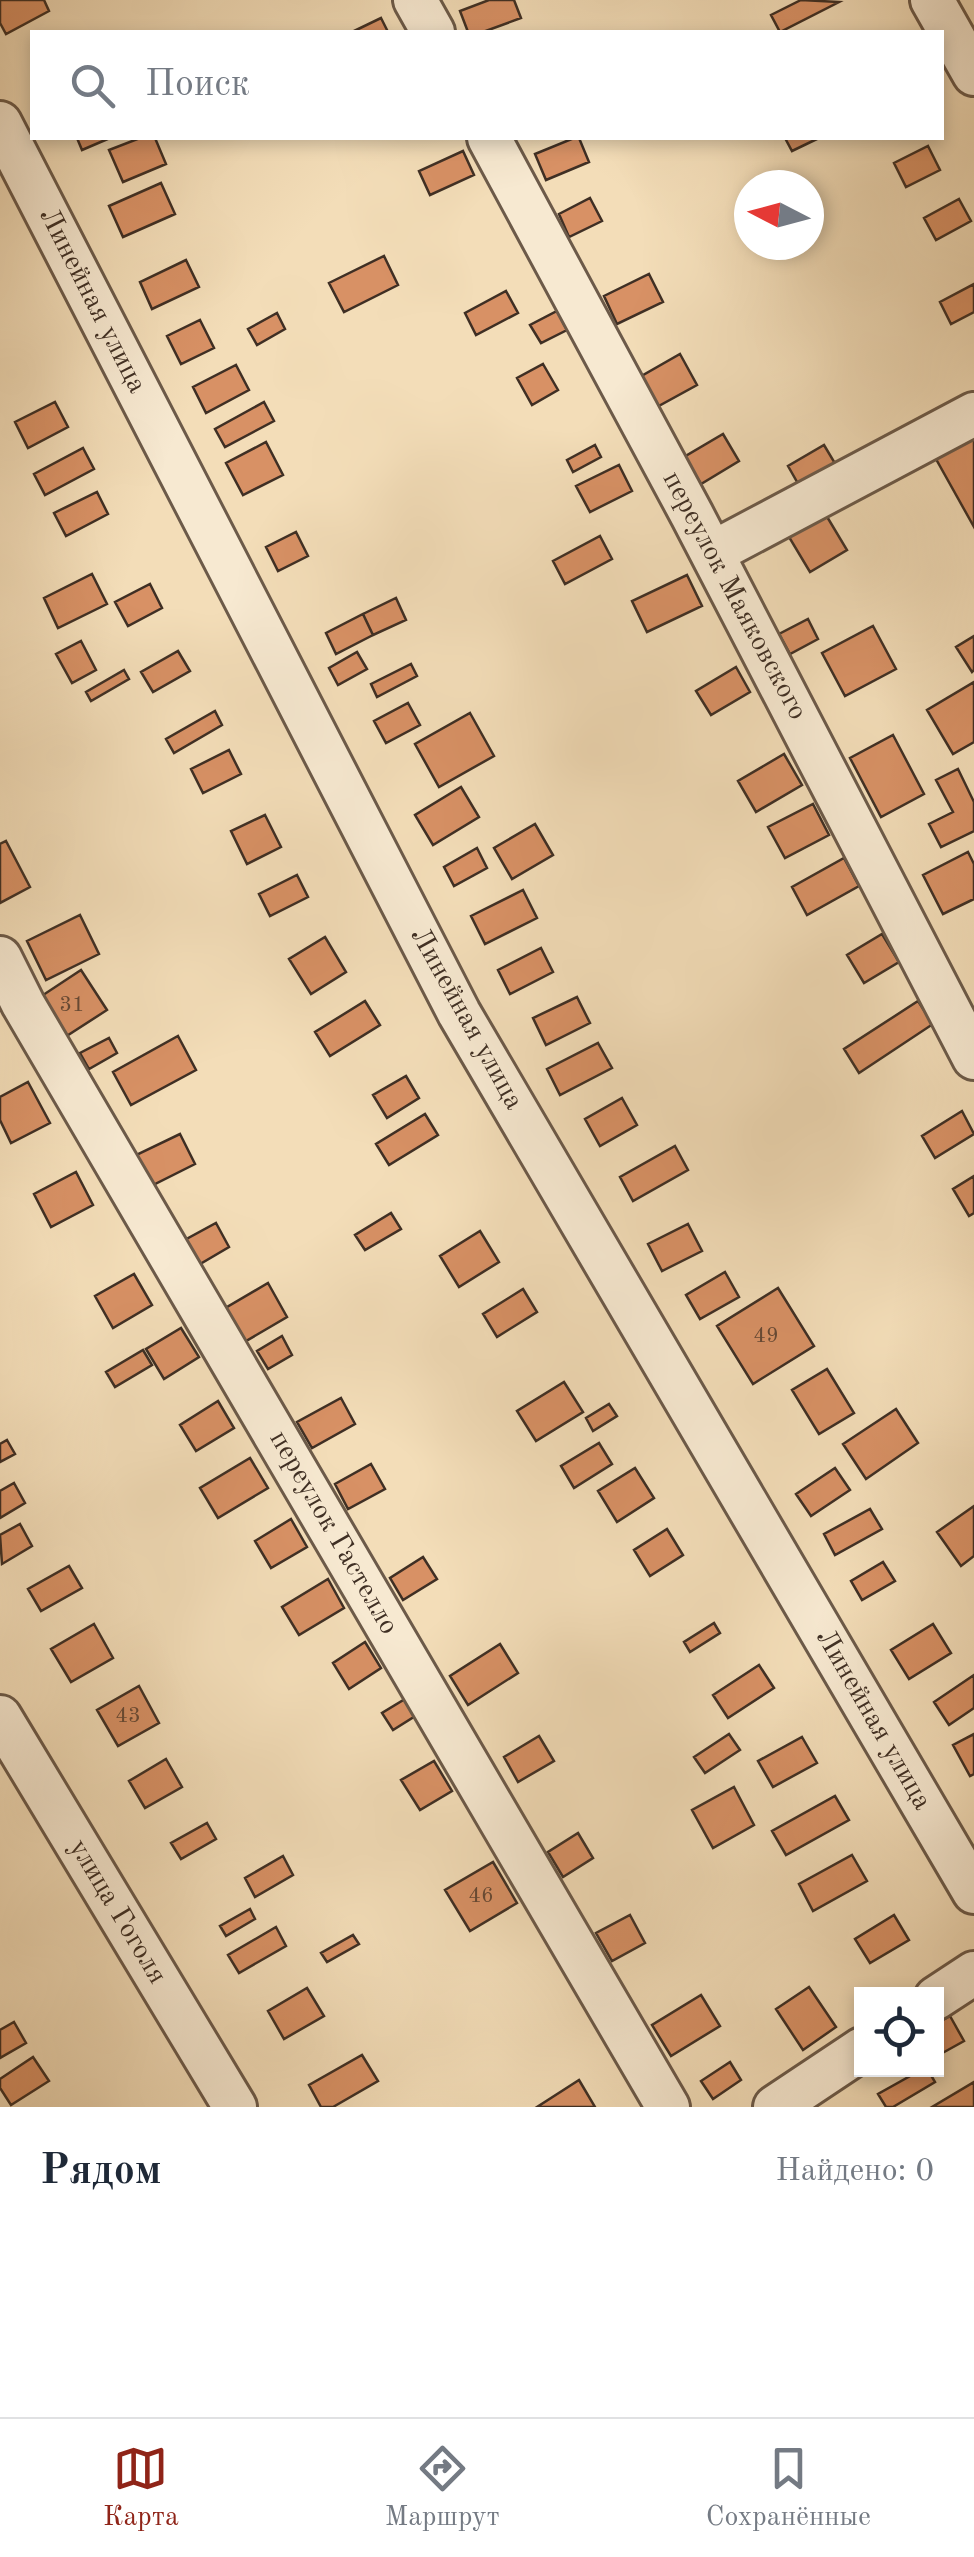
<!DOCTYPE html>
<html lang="ru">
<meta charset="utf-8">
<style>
:root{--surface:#fff;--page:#f6f6f7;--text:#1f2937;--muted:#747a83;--line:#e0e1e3;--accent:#8f2418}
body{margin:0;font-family:"Old Standard TT",serif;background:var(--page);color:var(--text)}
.controls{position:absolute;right:30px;bottom:30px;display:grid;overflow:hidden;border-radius:0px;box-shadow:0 5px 15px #0003}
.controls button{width:90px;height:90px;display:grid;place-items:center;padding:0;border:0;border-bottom:2px solid var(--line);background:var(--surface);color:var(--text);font:50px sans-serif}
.compass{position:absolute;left:734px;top:170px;width:90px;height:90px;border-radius:50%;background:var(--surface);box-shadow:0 5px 15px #0003;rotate:276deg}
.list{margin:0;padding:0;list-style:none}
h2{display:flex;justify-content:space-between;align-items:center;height:130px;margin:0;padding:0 40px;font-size:42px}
h2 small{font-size:32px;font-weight:400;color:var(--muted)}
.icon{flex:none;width:55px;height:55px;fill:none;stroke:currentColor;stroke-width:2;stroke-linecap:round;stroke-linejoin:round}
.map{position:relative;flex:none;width:974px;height:2107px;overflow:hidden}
.search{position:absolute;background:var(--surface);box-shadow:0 5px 15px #0003;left:30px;right:30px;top:30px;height:110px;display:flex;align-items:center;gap:25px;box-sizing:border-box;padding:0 35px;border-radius:0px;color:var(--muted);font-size:38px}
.sheet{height:310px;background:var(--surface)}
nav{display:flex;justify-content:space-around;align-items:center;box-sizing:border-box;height:140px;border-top:2px solid var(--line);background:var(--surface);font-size:28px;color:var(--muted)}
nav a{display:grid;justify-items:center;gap:5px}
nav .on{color:var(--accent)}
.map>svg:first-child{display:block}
.building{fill:#d89165;stroke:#3f2f24;stroke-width:2.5}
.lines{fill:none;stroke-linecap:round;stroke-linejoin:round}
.minor-casing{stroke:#6c5a49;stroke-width:48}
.minor{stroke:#f7e9d1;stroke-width:42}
.labels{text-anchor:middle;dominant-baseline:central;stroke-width:10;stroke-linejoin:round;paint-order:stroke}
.number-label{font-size:22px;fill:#654834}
.street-label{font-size:28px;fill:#3f2f24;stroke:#f7e9d1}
</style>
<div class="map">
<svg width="974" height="2107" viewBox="0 0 974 2107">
<rect width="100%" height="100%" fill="#f3ddb8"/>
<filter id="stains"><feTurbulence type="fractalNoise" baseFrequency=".002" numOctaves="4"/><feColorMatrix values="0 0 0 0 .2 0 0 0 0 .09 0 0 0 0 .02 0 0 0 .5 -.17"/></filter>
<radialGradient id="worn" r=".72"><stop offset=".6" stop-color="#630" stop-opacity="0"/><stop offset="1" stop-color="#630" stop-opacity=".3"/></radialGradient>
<path class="building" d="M0,0h44l5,11 -43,23 -6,-11z
M489,0h25l7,18 -38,14h-15l-8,-21z
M801,0l38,2 -59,30 -9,-17z
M381,18l7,14h-36z
M77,138h33l-28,12z
M140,138h15l11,26 -43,18 -14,-32z
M574,138h5l10,24 -43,18 -11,-26z
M785,138h34l-27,13z
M928,146l12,24 -34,17 -12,-24z
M463,151l11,24 -44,20 -11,-24z
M161,183l14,31 -52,23 -14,-31z
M590,198l12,23 -33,16 -10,-23z
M959,199l12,22 -35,19 -12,-22z
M384,256l14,29 -54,27 -15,-29z
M186,260l13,27 -47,22 -12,-27z
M649,274l14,28 -46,22 -13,-28z
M974,284v28l-23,12 -11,-22z
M506,291l12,22 -42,22 -11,-22z
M557,311l10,19 -26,13 -11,-18z
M277,313l8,16 -28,16 -9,-16z
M200,320l14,28 -33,16 -14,-28z
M680,354l17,31 -42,23 -17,-30z
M543,364l15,26 -26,15 -15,-27z
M236,365l13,25 -43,23 -13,-26z
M55,402l13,25 -40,21 -13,-26z
M264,402l10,19 -49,26 -10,-18z
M723,434l16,27 -38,23 -17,-27z
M974,438v89l-38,-68z
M266,442l17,33 -40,20 -17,-32z
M595,445l6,12 -28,15 -6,-12z
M824,445l12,20 -36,22 -12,-21z
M83,448l11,21 -49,26 -11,-21z
M619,465l13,26 -42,21 -14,-26z
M97,492l11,22 -42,22 -12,-23z
M823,510l24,40 -37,22 -24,-40z
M296,532l12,24 -30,15 -12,-24z
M600,536l12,23 -47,25 -12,-23z
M92,574l15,30 -49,24 -14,-30z
M687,575l15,31 -55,26 -15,-31z
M150,584l12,24 -34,18 -13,-24z
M396,598l10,22 -33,15 -10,-21z
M363,614l10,21 -37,19 -10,-21z
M808,619l10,20 -28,15 -11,-20z
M873,626l23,43 -51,27 -23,-43z
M974,636v34l-2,2 -16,-25z
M81,641l15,29 -24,13 -16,-29z
M178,651l12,20 -37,21 -12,-20z
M357,652l10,17 -29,16 -9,-17z
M411,664l6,12 -40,21 -6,-13z
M736,667l14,25 -39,23 -15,-24z
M124,670l5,9 -38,22 -5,-9z
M974,682v60l-21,12 -26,-44z
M408,703l12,22 -34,18 -12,-22z
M215,711l7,14 -48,28 -8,-14z
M470,713l24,43 -55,31 -24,-43z
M893,735l31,59 -43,23 -31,-59z
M229,750l12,24 -38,19 -12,-24z
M784,754l18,31 -46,27 -18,-31z
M958,769l16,33v29l-33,16 -12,-23 24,-12 -17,-32z
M461,787l18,30 -46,28 -18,-30z
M813,804l16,31 -44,23 -17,-31z
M265,815l16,32 -34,17 -16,-33z
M535,824l18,31 -41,24 -18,-31z
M6,841l24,46 -30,16v-59z
M477,848l10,20 -33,18 -10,-19z
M968,852l6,12v35l-31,15 -20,-39z
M844,858l15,28 -52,29 -15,-28z
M297,875l11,22 -38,19 -11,-22z
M523,890l14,28 -52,26 -14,-28z
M80,915l19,39 -53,26 -19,-39z
M882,934l17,28 -35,21 -17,-28z
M325,937l21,35 -35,22 -22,-35z
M541,948l12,24 -43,22 -12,-24z
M81,970l26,40 -45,29 -25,-40z
M577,997l13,26 -44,22 -13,-27z
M365,1001l15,24 -50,31 -15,-24z
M918,1001l15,23 -74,49 -15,-24z
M178,1036l18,34 -65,35 -18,-33z
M109,1038l8,15 -28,16 -9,-16z
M598,1043l14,25 -52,27 -13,-26z
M406,1076l13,22 -32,20 -14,-23z
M28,1082l22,41 -39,20 -11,-23v-23z
M622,1098l15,27 -37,21 -15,-27z
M962,1111l12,23 -39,24 -13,-22z
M425,1114l13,21 -49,30 -13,-21z
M180,1134l15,30 -46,23 -15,-31z
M675,1146l13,24 -55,31 -13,-24z
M76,1172l17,33 -42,22 -17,-33z
M974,1176v37l-5,3 -16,-27z
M391,1213l10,16 -36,21 -10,-15z
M216,1223l13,24 -34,20 -14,-25z
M688,1224l14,27 -40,20 -14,-27z
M480,1231l19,31 -40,25 -19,-31z
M725,1272l14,25 -39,22 -14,-24z
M134,1274l18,31 -39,23 -18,-32z
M268,1283l19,34 -46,27 -19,-34z
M778,1288l36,58 -61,38 -36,-58z
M523,1289l14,23 -40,25 -14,-23z
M181,1328l18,29 -35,22 -18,-30z
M282,1336l10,19 -24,14 -11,-18z
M143,1350l9,15 -37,22 -9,-15z
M827,1369l27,44 -35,21 -27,-44z
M564,1382l19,30 -47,29 -19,-30z
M341,1398l14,26 -43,24 -15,-26z
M218,1401l16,27 -38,23 -16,-26z
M609,1404l8,12 -24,15 -7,-13z
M896,1409l22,34 -52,36 -23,-35z
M7,1440l8,14 -15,8v-18z
M599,1443l13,21 -38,24 -13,-22z
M250,1458l18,30 -50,30 -18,-30z
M371,1464l14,25 -37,20 -13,-25z
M635,1468l19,30 -37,24 -19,-31z
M835,1468l15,22 -39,26 -15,-22z
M14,1483l11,20 -25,15v-27z
M974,1506v50l-13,10 -24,-34z
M870,1509l12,20 -47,26 -11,-21z
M291,1519l16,28 -36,21 -16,-27z
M20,1524l12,22 -30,18 -2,-29z
M667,1529l16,26 -33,21 -16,-26z
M423,1557l14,22 -34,21 -13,-22z
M883,1562l12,19 -33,19 -11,-19z
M69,1566l13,22 -41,23 -13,-22z
M328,1579l16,29 -45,27 -17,-28z
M714,1623l6,10 -30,19 -6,-10z
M94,1624l19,34 -42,24 -20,-33z
M933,1624l18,29 -42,26 -18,-29z
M365,1642l16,26 -32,21 -16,-26z
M500,1644l18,29 -50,32 -18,-29z
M759,1665l15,23 -46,30 -15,-23z
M974,1675v33l-25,17 -15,-23z
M139,1686l20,37 -41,23 -21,-36z
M410,1696l10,17 -27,17 -11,-17z
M729,1734l11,16 -35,23 -11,-16z
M974,1734v40l-4,2 -17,-31z
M539,1736l15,25 -36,21 -14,-25z
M802,1737l15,26 -44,24 -15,-26z
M166,1759l16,28 -37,21 -16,-27z
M434,1761l18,30 -32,19 -19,-30z
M734,1787l20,38 -41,23 -21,-38z
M835,1796l14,24 -63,35 -14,-24z
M207,1823l9,16 -35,20 -10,-16z
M578,1833l15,25 -30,19 -15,-25z
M852,1855l15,26 -54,30 -14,-27z
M283,1856l10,19 -38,22 -10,-19z
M493,1862l24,41 -47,28 -25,-41z
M250,1909l5,10 -29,17 -6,-10z
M630,1915l15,28 -33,18 -16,-28z
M894,1915l15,25 -39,23 -15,-24z
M276,1927l10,19 -47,27 -11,-18z
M353,1935l6,9 -32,18 -6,-9z
M809,1987l27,40 -33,23 -27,-41z
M307,1988l17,28 -40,23 -16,-28z
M701,1995l19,31 -49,30 -19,-31z
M950,2016l14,25 -27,15 -1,-32z
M14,2022l12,21 -26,15v-28z
M362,2055l16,26 -45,26h-12l-12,-22z
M33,2057l16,24 -38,24 -11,-17v-9z
M730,2062l11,18 -28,19 -12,-18z
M921,2070h7l7,12 -42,25h-7l-8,-13z
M579,2080l16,27h-58z
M974,2082v25h-42z"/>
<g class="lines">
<g class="minor-casing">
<path id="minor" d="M415,0l18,32
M932,0l42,74
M0,123l459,890 515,879
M489,138l203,377 282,543
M712,553l262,-139
M0,958l23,46 645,1103
M0,1717l235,390
M936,1998l38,-25
M775,2107l87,-58"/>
</g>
<use href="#minor" class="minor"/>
</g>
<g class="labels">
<g class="number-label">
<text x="72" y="1005">31</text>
<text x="766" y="1336">49</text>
<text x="128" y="1716">43</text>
<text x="481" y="1896">46</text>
</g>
<g class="street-label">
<text transform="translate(92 301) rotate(63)">Линейная улица</text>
<text transform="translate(734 596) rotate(62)">переулок Маяковского</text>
<text transform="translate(466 1019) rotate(61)">Линейная улица</text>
<text transform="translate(333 1533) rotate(60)">переулок Гастелло</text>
<text transform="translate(873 1720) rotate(60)">Линейная улица</text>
<text transform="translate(117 1912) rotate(59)">улица Гоголя</text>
</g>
</g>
<rect width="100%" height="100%" filter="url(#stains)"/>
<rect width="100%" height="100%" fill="url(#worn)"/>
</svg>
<div class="controls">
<button><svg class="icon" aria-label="locate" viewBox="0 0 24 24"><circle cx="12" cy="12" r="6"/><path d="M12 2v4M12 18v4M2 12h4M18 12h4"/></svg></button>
</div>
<svg class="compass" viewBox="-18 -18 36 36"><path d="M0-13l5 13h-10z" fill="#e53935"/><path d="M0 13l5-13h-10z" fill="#747a83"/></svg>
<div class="search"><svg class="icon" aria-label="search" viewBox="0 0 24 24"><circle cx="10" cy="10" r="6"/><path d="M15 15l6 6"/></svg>Поиск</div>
</div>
<section class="sheet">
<h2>Рядом<small>Найдено: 0</small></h2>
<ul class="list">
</ul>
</section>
<nav>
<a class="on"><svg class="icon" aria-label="map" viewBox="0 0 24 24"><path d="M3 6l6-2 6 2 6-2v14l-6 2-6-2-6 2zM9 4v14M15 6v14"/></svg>Карта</a>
<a><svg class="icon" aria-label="directions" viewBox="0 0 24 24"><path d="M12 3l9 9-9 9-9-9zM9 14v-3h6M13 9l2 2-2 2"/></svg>Маршрут</a>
<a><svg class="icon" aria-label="saved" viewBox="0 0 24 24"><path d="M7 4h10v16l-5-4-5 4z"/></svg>Сохранённые</a>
</nav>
